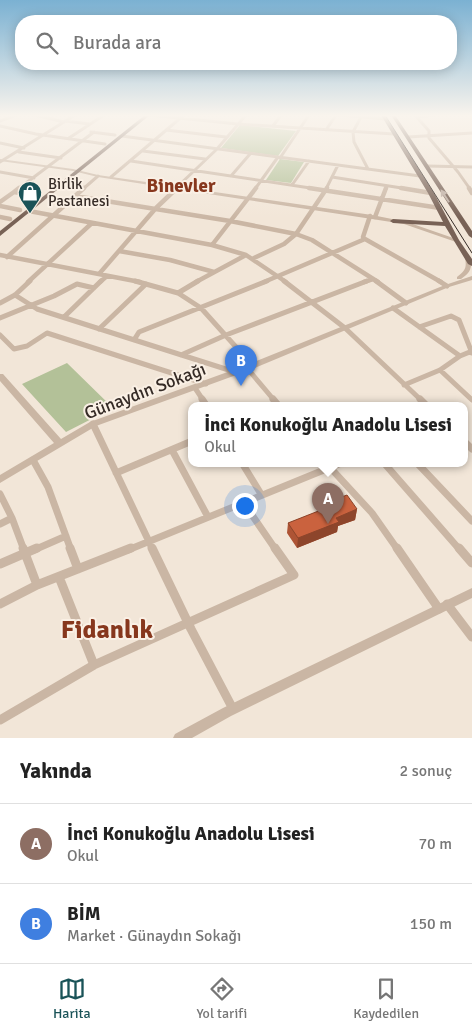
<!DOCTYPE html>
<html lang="tr">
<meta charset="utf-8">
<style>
:root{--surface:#fff;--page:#f2f2f2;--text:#222;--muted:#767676;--line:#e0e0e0;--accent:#1a5358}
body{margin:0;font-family:Signika,sans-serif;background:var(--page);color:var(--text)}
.you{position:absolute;left:244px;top:505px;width:18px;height:18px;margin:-12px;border:4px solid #fff;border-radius:50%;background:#1a73e8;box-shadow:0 0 0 8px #1a73e833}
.badge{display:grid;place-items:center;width:32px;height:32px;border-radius:50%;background:var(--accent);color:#fff;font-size:16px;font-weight:700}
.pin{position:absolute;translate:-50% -41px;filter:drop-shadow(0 1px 2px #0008)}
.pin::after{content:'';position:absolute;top:26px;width:18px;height:15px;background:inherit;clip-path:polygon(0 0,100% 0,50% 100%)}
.popup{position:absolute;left:188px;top:402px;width:280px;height:65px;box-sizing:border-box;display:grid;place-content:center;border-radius:10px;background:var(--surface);filter:drop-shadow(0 1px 4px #0005);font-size:16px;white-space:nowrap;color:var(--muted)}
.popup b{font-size:19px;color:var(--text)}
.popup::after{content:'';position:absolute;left:50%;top:100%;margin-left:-10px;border:10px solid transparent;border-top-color:var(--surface)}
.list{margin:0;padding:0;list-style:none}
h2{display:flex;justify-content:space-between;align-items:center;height:65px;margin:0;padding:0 20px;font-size:21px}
h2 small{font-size:16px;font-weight:400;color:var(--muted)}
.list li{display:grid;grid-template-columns:32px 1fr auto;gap:15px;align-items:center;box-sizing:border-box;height:80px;padding:0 20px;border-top:1px solid var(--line)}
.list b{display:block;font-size:19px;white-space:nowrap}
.list p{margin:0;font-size:16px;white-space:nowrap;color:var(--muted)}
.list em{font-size:16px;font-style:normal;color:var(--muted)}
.icon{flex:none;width:28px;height:28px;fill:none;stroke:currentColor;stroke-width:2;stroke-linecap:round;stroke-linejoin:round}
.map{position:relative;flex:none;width:472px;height:738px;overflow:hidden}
.search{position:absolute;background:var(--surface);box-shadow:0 2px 12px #0003;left:15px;right:15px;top:15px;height:55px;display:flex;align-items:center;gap:12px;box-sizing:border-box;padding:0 18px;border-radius:20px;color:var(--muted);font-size:19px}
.sheet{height:225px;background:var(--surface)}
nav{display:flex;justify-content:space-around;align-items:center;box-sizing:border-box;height:70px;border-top:1px solid var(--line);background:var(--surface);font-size:14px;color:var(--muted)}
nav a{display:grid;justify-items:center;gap:2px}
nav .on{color:var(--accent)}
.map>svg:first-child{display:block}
.green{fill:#b3c198}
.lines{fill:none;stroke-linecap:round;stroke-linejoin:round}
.minor-far4{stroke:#cab6a4;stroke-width:3}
.minor-far3{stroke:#cab6a4;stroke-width:4.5}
.minor-far2{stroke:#cab6a4;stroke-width:5}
.minor-far1{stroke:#cab6a4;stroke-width:7}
.minor{stroke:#cab6a4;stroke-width:9}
.tertiary{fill:#cab6a4;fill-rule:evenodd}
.primary{fill:#786256;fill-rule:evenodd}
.tram{stroke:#352b26;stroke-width:1}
.wall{fill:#ae5435}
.shaded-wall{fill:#8d452b}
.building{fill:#ca623e;stroke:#8d452b}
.oneway{fill:#c0b0a5}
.labels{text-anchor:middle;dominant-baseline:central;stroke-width:4;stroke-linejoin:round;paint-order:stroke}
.far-poi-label{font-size:15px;fill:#352b26;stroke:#faf0e5;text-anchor:start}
.street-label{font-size:18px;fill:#352b26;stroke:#faf0e5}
.far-district-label{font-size:19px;font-weight:bold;fill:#87371d;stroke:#faf0e5}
.near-district-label{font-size:26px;font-weight:bold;fill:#87371d;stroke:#faf0e5}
</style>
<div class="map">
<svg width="472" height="738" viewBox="0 0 472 738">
<rect width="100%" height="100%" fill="#f2e6d8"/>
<path class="green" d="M240,125l56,6 -18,25 -57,-8z
M280,159l24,3 -13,21 -25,-3z
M67,363l46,45 -47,24 -44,-48z"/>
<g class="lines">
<path class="minor-far4" d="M35,115l29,7
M149,115l89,9 156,10
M341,115l44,4
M415,115l14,16v7l29,34 12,17
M361,117l-8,15 1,10 14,27
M417,117l17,-2
M0,121l16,-6
M65,121l25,3
M0,126l36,8 69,10
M273,126l8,-11
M166,130l60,7
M326,130l10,-15
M91,132l24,3
M122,136l298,40
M408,137l64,-4
M69,138l35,-23
M0,143l24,5
M143,151l62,8
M19,152l42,6
M280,158l29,-43
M131,161l186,28
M0,162l75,-47
M427,166l45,1
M0,172l34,6
M231,176l19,-22
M111,177l73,-62
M332,177l76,12
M292,185l17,-24
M18,189l76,-57
M83,189l15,-13
M175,189l42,-40 29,-34
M255,189l23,-32
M326,189l12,-24
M386,189l1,-3"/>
<path class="minor-far3" d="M19,188l-5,4 24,4
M309,188l131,20
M401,188l30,5
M469,188l3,5
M75,196l155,25 66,13 16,6 66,42
M0,202l14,-10
M0,206l20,4
M29,211l183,34 34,10 40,27
M0,217l10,2
M375,217l11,-29
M365,239l-2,-2 7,-21
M212,245l44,-57
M119,251l51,9 44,12
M0,255l140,27
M7,257l77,-69
M254,258l30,-14 12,-10 31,-46
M99,274l57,-66 21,-20
M28,282l64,-59
M100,282l7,-6
M196,282l50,-27
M264,282l101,-43 76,43
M364,282l9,-3"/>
<path class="minor-far2" d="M135,281l43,12 23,15 52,58
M284,281l61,47 76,72
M376,281l30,22
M439,281l8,5
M178,293l20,-12
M15,295l22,14 198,63
M0,303l15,-8 15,-14
M393,308l67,48 12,-5
M64,317l37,-36
M0,318l54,-22 23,-12 17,4
M419,327l32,-11 8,4 13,33
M99,329l47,-45
M0,335l14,14 13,-3 20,-13 159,51
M134,340l5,-8 128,-51
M181,355l45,-20 141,-54
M247,368l27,32
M440,370l32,30
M404,385l36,-15 20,-14
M195,388l8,12"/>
<path class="minor-far1" d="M202,399l4,6
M273,399l5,6
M420,399l6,6
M93,424l60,126
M464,441l8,8
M172,450l36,67
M33,460l15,27 23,63
M242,463l19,31
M326,463l46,50 26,37
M384,463l76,87
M417,463l55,58
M116,473l76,-32
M0,494l12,24 12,32
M243,502l33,48
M0,524l12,-6
M34,550l32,-14
M128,550l213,-87"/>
<path class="minor" d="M23,548l14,37
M70,548l8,21
M152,548l39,81 42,80
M397,548l42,61
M459,548l13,15
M0,564l37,-16
M59,577l35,88
M0,604l37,-19 94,-37
M447,604l25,33
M0,720l94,-55 200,-90 -19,-27"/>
<path class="tertiary" d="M0,159l73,10 25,6 274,40 35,7 52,18 -3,2 -52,-18 -32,-5 -274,-42 -25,-6 -73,-10z
M468,256l3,2c1,11 -1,15 -10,21h-4v-2c8,-6 10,-9 8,-19z
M472,276v4l-23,7 -199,83 -154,56 -96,57v-8l54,-32 -54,-62v-7h3l58,65 29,-17 154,-56 201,-81z
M472,588v10l-241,118 -39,22h-19l2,-4 48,-26z"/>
<path class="primary" d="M145,115h5l-150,121v-5z
M381,115h4l49,78 25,47 13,19v7l-4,-2 -23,-38 -52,-3 -3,-2 3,-2 50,3 -15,-29z
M391,115h4l77,116v7l-3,-2z"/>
<path class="tram" d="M385,115l87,138"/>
</g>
<path class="wall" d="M323,504l34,5 -2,11 -17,6 -1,6 -40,16 -10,-15 1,-10 34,-13z"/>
<path class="shaded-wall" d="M357,509l-2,11 -17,6 -1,6 -40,16 1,-10 38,-20z"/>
<path class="building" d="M347,495l10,14 -21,9 3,4 -41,16 -10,-15 38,-15 -3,-4z"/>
<defs><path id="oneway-solid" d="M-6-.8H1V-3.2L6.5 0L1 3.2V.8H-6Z" transform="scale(1.25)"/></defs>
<use class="oneway" href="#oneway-solid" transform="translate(445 196) rotate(-123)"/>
<linearGradient id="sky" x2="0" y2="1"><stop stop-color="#7bb1d2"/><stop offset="0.53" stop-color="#f9f4ed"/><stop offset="1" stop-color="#f9f4ed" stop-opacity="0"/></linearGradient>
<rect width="472" height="218" fill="url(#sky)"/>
<defs>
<g id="shop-pin" transform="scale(1.25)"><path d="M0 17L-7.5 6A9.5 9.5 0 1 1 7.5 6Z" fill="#1a5358" stroke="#faf0e5"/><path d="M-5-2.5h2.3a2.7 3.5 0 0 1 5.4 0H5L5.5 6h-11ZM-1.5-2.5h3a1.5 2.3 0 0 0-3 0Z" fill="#fff"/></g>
</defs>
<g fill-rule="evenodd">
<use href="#shop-pin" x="30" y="193"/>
</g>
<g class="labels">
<g class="far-poi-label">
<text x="48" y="184">Birlik<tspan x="48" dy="17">Pastanesi</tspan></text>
</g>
<g class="street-label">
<text transform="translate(145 391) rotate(-21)">Günaydın Sokağı</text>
</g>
<g class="far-district-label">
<text x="181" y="186">Binevler</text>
</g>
<g class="near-district-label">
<text x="107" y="630">Fidanlık</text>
</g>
</g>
</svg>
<div class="you"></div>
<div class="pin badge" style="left:328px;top:524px;background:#8d6e63">A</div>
<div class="popup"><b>İnci Konukoğlu Anadolu Lisesi</b>Okul</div>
<div class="pin badge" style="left:241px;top:386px;background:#3f7fe0">B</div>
<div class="search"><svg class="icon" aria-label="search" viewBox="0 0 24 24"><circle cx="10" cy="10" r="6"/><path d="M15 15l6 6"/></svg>Burada ara</div>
</div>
<section class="sheet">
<h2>Yakında<small>2 sonuç</small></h2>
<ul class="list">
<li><span class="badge" style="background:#8d6e63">A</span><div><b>İnci Konukoğlu Anadolu Lisesi</b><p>Okul</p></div><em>70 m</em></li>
<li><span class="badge" style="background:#3f7fe0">B</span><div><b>BİM</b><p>Market · Günaydın Sokağı</p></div><em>150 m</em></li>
</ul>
</section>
<nav>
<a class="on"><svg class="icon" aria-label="map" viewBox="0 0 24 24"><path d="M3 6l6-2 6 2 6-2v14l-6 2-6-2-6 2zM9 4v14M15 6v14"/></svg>Harita</a>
<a><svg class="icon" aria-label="directions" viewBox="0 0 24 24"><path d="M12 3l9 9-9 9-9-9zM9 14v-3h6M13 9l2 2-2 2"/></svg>Yol tarifi</a>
<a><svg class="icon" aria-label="saved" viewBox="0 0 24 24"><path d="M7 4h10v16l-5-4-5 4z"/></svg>Kaydedilen</a>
</nav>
